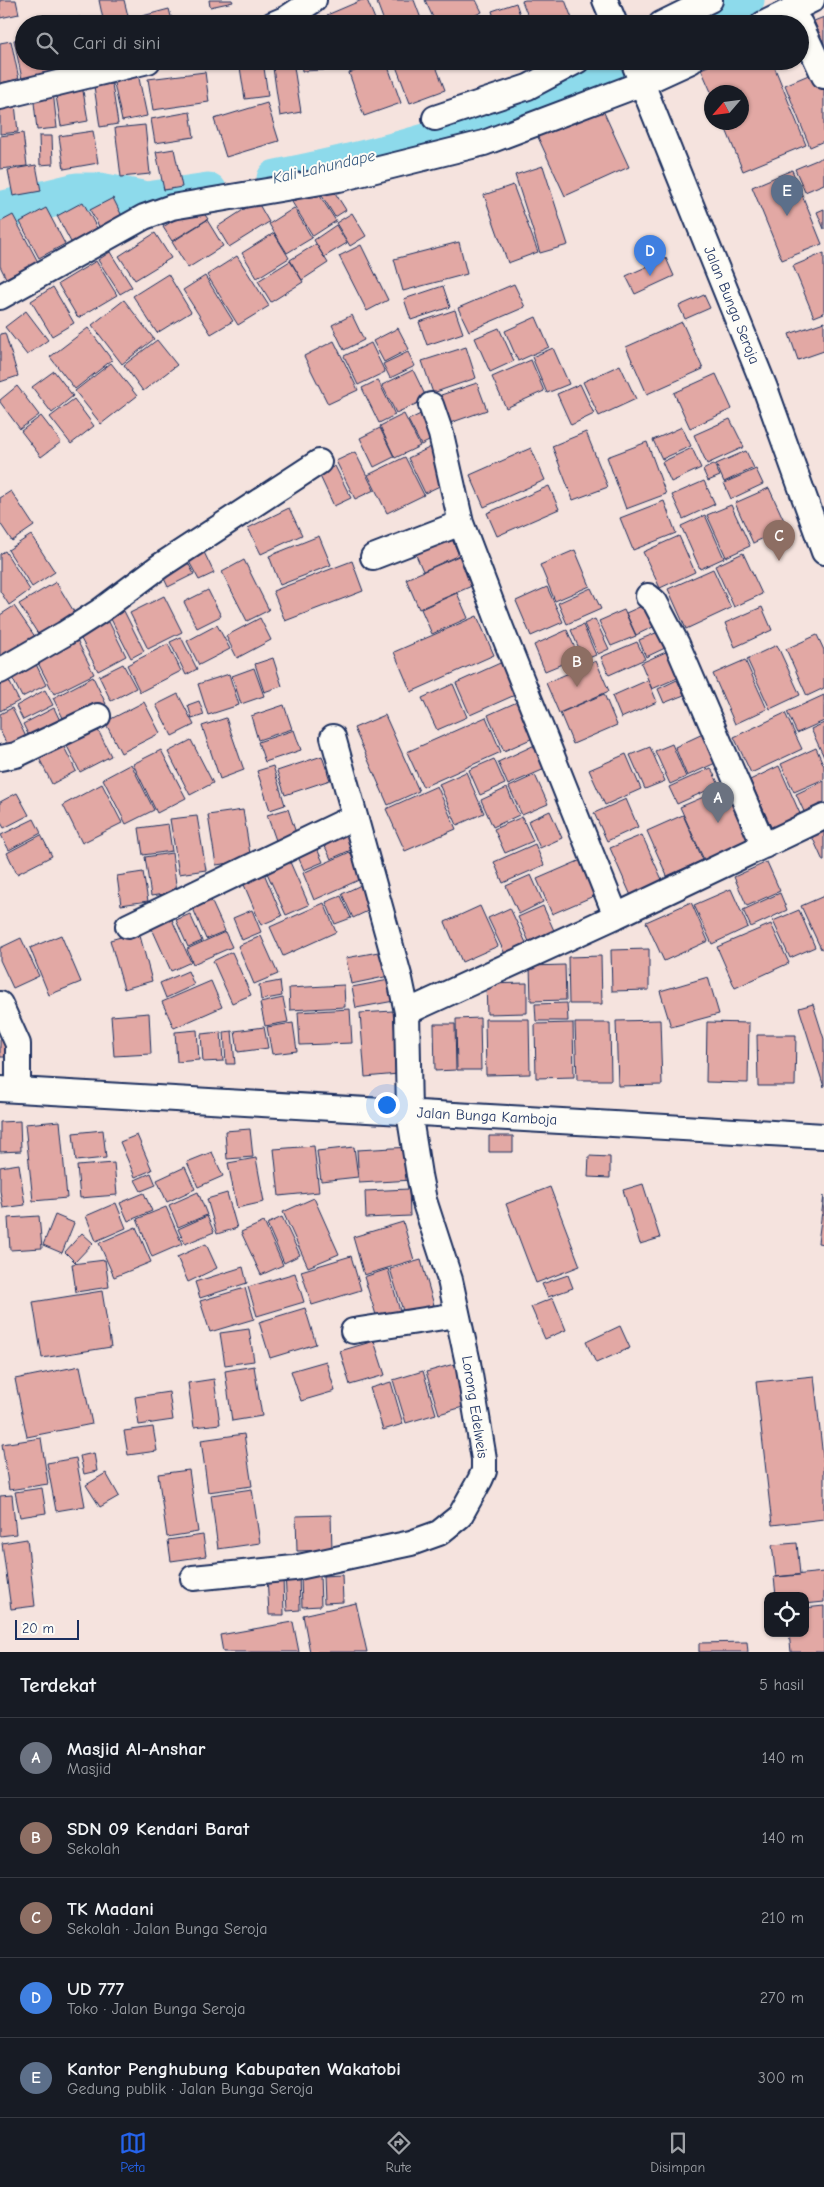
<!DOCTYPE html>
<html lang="id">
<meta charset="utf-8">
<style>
:root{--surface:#171b24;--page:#20242c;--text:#f1f3f6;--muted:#9ea1a6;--line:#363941;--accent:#2563eb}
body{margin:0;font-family:"Comic Neue",sans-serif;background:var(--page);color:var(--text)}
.controls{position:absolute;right:15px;bottom:15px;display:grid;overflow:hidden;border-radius:10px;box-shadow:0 1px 4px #0004}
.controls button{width:45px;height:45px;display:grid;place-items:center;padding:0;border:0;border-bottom:1px solid var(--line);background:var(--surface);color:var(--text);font:25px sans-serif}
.compass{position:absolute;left:704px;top:85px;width:45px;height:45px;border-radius:50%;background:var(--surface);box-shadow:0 1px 4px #0004;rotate:242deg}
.scale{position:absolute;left:15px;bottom:12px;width:64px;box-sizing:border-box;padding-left:5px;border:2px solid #1b2f5e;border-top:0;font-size:14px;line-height:18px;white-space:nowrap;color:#1b2f5e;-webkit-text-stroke:4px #fdfcf7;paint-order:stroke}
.you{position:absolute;left:386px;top:1104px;width:18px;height:18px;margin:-12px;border:4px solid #fff;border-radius:50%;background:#1a73e8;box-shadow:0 0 0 8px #1a73e833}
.badge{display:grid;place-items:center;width:32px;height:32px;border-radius:50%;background:var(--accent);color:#fff;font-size:16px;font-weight:700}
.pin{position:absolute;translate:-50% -41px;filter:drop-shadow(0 1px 2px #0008)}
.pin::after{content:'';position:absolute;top:26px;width:18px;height:15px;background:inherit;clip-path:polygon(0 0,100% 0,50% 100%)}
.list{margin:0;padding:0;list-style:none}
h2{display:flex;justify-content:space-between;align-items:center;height:65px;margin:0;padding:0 20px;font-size:21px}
h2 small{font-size:16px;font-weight:400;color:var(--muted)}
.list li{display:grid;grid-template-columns:32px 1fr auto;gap:15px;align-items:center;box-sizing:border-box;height:80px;padding:0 20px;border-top:1px solid var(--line)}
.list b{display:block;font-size:19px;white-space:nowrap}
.list p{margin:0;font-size:16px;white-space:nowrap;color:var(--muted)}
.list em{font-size:16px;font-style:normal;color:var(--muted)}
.icon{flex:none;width:28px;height:28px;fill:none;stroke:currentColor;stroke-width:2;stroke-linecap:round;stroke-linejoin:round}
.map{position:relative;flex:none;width:824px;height:1652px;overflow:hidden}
.search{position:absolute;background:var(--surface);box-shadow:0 1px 4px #0004;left:15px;right:15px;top:15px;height:55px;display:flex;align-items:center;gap:12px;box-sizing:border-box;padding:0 18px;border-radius:28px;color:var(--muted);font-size:19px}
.sheet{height:465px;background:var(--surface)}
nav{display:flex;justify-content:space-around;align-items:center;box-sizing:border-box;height:70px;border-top:1px solid var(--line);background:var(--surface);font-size:14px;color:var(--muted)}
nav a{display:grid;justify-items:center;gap:2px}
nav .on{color:var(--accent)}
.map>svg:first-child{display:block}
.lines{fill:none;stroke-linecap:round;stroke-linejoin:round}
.river{stroke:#8ddaeb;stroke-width:39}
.building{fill:#e2a8a4;stroke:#1b2f5e}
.minor-casing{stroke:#1b2f5e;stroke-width:28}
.minor{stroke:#fdfcf7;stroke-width:24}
.labels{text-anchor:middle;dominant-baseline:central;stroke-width:4;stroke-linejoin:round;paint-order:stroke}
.street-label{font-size:15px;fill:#1b2f5e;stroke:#fdfcf7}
.water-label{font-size:16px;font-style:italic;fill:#385a81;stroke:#fdfcf7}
</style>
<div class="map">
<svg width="824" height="1652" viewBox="0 0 824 1652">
<rect width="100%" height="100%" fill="#f5e3de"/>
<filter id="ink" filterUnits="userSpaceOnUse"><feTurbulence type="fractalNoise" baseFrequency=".02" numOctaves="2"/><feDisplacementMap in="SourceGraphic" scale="10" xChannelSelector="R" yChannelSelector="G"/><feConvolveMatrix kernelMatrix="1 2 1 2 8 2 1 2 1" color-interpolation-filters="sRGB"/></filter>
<g filter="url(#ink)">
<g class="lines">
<path class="river" d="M707,24l38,-24
M276,179c100,-20 201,-47 295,-87 23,-9 44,-20 66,-31
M0,211l77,-19h22l48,9 61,-9"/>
</g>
<path class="building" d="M0,0h16l3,14 -19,4z
M99,0h25l6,24h-26z
M209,0h23l1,2 -23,5z
M362,0h5l10,24h-46l-4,-9z
M376,0h38l9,24h-38z
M425,0h51l6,12 -25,12h-21z
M525,0h40l9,24h-43l-9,-23z
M516,3l7,21h-27l-4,-13z
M169,9l4,15h-37l-1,-6z
M80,17l2,7h-27z
M824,17v27l-10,-23z
M24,38v23h28l3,11 -33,7 -8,-39z
M11,41l8,38 -19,4v-40z
M56,61h31v2l-29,7z
M239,61h24l5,35 -23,3z
M272,61h21l8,51 -21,4z
M301,61h22l1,9 -22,1z
M382,61h4l15,42 -37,13 -15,-43z
M394,61h40l11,29 -35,13z
M720,61h52l34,84 -63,26 -20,-49h19v-30h-30v2l-11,-25z
M137,69l10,47 -25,5 -10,-47z
M818,71l6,14v56l-14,6 -25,-62z
M205,72l4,30 -56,8 -5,-31z
M112,84l6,40 -18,3 -6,-41z
M82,85l6,36 -27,5 -6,-36z
M53,91l4,37 -20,2 -4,-37z
M267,103l12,38 -53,16 -12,-38z
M15,104l3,28 -18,2v-28z
M601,106l28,61 -64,29 -28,-61z
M190,112l4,25 -39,6 -4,-24z
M145,125l5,49 -29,3 -6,-49z
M93,131l5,32 -34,6 -5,-33z
M23,133l4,33 -27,3v-33z
M39,136h13l1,28 -13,1z
M174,149l8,38 -18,3 -8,-38z
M824,157v27l-19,8 -10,-23z
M36,165l5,26 -28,5 -5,-26z
M543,166l25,79 -28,8 -25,-78z
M792,170l30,74 -40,16 -30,-73z
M330,185l16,25 -11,7 -16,-26z
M513,185l25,67 -30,11 -24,-68z
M315,188l21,33 -23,15 -21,-34z
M113,198l10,20 -22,12 -11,-20z
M257,201l12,21 -40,25 -12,-20z
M83,202l15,28 -26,14 -15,-28z
M198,205l10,14 -36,22 -9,-14z
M46,208l19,36 -26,14 -19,-36z
M294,208l18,30 -25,15 -18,-29z
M824,209v20l-7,-17z
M352,213l14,23 -16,10 -14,-23z
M13,215l25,47 -32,16 -6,-12v-44z
M207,220l16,26 -35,22 -16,-26z
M336,225l11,18 -23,14 -10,-17z
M155,233l16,25 -36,22 -16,-24z
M274,233l15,25 -32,20 -15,-25z
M459,242l8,32 -64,17 -9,-32z
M316,244l12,19 -26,17 -12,-20z
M361,245l27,55 -21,11 -28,-55z
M110,252l22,35 -12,7 -22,-34z
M824,253v60l-10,4 -21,-51z
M237,256l32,50 -31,19 -31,-50z
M666,258l8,18 -39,18 -9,-18z
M96,261l21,34 -39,23 -20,-34z
M290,261l13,21 -32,20 -13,-21z
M168,274l23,38 -34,21 -24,-37z
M205,276l28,45 -22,13 -28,-44z
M514,284l11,23 -56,24 -11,-23z
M443,286l7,21 -39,13 -7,-21z
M53,287l21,36 -22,13 -21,-35z
M704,295l6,13 -25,11 -6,-13z
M124,300l30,39 -32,25 -30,-39z
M455,310l8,23 -36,12 -8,-23z
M26,311l22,29 -21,15 -22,-28z
M352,315l12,25 -20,10 -12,-25z
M536,317l13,30 -31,14 -13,-30z
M682,322l21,47 -56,25 -21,-47z
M824,322v29l-26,9 -9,-26z
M88,328l24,32 -37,29 -25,-32z
M398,328l11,21 -25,13 -11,-21z
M499,328l15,33 -24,11 -15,-34z
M5,333l13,43 -18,6v-48z
M157,340l20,25 -34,26 -19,-26z
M334,341l24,49 -30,14 -24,-48z
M371,343l14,29 -27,13 -14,-29z
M466,347l10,31 -43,15 -11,-32z
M553,348l16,36 -22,9 -15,-36z
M408,352l7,14 -25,12 -7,-14z
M531,360l13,31 -38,17 -14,-31z
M111,363l26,33 -36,28 -26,-33z
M620,365l16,34 -37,17 -16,-34z
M413,370l14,29 -31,14 -14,-28z
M54,371l19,25 -21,17 -20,-26z
M716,374l16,35 -42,19 -16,-35z
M378,380l17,35 -16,8 -17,-35z
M477,383l10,27 -37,13 -9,-28z
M580,384l14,30 -23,11 -14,-31z
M17,386l22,29 -19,14 -20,-27v-2z
M74,399l20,27 -23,18 -21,-27z
M427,411l12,25 -18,9 -13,-25z
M404,414l16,32 -25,12 -15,-32z
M41,416l20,26 -20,15 -20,-26z
M730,419l14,28 -37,17 -13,-29z
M682,427l9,19 -29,13 -9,-19z
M380,428l14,29 -20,10 -14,-29z
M586,432l22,55 -35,13 -21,-54z
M647,442l19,52 -40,15 -19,-52z
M431,447l17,35 -23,11 -17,-35z
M531,448l14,32 -61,27 -14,-32z
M692,448l9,20 -30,14 -9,-20z
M746,451l8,17 -30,14 -8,-18z
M355,452l19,38 -19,9 -19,-38z
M405,457l19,38 -37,18 -19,-38z
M714,464l6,12 -12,5 -5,-11z
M335,466l16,32 -17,8 -15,-32z
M756,469l7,15 -32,15 -7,-16z
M704,481l11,23 -32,15 -11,-24z
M549,486l10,23 -62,27 -10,-23z
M769,488l18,39 -34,16 -18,-40z
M11,491l23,35 -22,15 -12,-18v-25z
M664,501l12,32 -43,17 -13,-32z
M731,505l19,41 -24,11 -19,-42z
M289,508l13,27 -41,19 -13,-26z
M705,515l19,43 -24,11 -19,-43z
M448,530l11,25 -36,16 -11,-25z
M31,535l24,37 -23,15 -24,-37z
M319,536l12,29 -51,20 -11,-29z
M679,536l16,36 -35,16 -17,-36z
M202,548l12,25 -15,7 -13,-24z
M575,550l15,36 -35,15 -15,-36z
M5,551l25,39 -21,15 -9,-14v-37z
M743,553l19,41 -28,13 -19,-41z
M461,555l13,30 -55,24 -13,-30z
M186,559l8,15 -26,13 -7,-15z
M244,560l25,50 -22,11 -25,-49z
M352,561l11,30 -78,30 -12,-30z
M713,569l18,39 -45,21 -18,-40z
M56,582l20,33 -36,22 -21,-33z
M547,587l16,35 -32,14 -15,-35z
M591,588l10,21 -34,15 -9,-21z
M208,590l13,26 -24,12 -13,-26z
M457,593l11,25 -36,16 -11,-25z
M164,596l18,36 -34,17 -18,-36z
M644,605l9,22 -17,8 -10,-22z
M14,606l24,35 -38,18v-44z
M762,607l10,23 -37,17 -10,-24z
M624,610l12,26 -25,10 -12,-25z
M124,611l20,40 -13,7 -20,-39z
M477,616l17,39 -83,37 -17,-40z
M260,618l11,22 -34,18 -11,-22z
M595,619l14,30 -11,5 -14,-30z
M108,620l18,36 -28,15 -19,-36z
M217,625l13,24 -31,16 -12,-24z
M583,625l13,30 -12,5 -13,-30z
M567,630l12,27 -34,14 -11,-26z
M658,632l7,16 -19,9 -7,-17z
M74,634l20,40 -40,20 -20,-39z
M817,635l7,15v38l-17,8 -21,-47z
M181,637l16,32 -11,6 -16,-33z
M637,642l8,17 -36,16 -8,-18z
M168,644l13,27 -41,21 -13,-27z
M777,645l23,50 -30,14 -23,-50z
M677,647l12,26 -37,16 -11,-26z
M273,658l9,28 -18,6 -9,-28z
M509,659l15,32 -54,24 -14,-32z
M34,660l12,25 -24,12 -13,-25z
M745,660l22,49 -32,15 -22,-50z
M596,661l13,30 -50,22 -13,-30z
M123,664l13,24 -25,13 -12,-25z
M254,668l10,28 -23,8 -9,-28z
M229,674l10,31 -31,10 -10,-31z
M6,675l13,26 -19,10v-34z
M93,677l13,27 -40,20 -13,-26z
M648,680l9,22 -36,16 -9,-22z
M677,680l7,15 -20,8 -6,-14z
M453,684l14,33 -30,13 -15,-32z
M45,690l8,15 -30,15 -7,-14z
M178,694l16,31 -22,11 -16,-31z
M604,694l13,31 -44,19 -13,-31z
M824,695v26l-27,12 -10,-21z
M526,698l16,36 -38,17 -16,-36z
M199,701l5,14 -12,4 -4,-14z
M144,702l16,31 -39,20 -16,-31z
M284,705l8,24 -34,11 -7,-24z
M12,708l15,31 -18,9 -9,-17v-17z
M54,708l9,19 -31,15 -9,-18z
M785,713l17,36 -51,24 -17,-36z
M385,715l34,76 -31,14 -34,-77z
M486,717l15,35 -78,35 -16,-35z
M226,718l18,52 -24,9 -18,-53z
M94,722l17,34 -31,16 -17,-34z
M824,723v34l-13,-28z
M294,730l7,20 -36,12 -7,-20z
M709,731l13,29 -35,16 -12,-29z
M60,739l16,32 -24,13 -16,-32z
M191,740l22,43 -23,12 -22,-43z
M537,744l10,24 -39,17 -10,-23z
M672,744l14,33 -16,7 -15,-33z
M650,747l15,34 -20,8 -15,-34z
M816,748l8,18v13l-30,13 -13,-28z
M161,750l25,48 -29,15 -24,-49z
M626,754l15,35 -36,16 -16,-35z
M322,756l8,24 -45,15 -8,-24z
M494,759l11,25 -25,11 -11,-25z
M131,764l23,46 -28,14 -23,-45z
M273,766l12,39 -15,5 -13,-39z
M779,766l22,50 -29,13 -22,-49z
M711,768l8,17 -42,19 -8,-17z
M466,772l18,41 -27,12 -18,-41z
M535,775l13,29 -26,11 -13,-28z
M824,781v27l-18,8 -10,-22z
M102,784l20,39 -40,20 -19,-38z
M732,785l24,54 -51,23 -25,-55z
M437,786l19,43 -51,22 -19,-42z
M507,788l12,27 -26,12 -12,-27z
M17,793l12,22 -25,13 -4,-7v-19z
M626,799l12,28 -31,14 -13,-28z
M288,809l10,30 -20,7 -11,-31z
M243,810l8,50 -35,5 -8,-50z
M550,811l12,27 -22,10 -12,-27z
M683,815l20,45 -36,16 -20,-45z
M197,816l9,54 -27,4 -9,-55z
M522,817l11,24 -28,12 -11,-24z
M34,819l7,14 -32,17 -8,-15z
M168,824l4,27 -29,4 -4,-27z
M343,826l10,23 -22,10 -11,-23z
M824,826v35h-1l-13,-29z
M41,835l11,21 -35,18 -10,-21z
M642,835l22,49 -32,14 -22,-50z
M313,840l10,22 -19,8 -10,-22z
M535,844l9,21 -41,18 -9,-21z
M350,852l11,27 -47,21 -11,-27z
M172,853l5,39 -26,4 -6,-39z
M581,860l15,35 -44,19 -15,-35z
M290,862l19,43 -23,10 -19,-42z
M767,862l13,29 -33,15 -13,-29z
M263,871l19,45 -21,9 -19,-45z
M143,872l5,29 -27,4 -4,-29z
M531,875l12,27 -24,12 -13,-28z
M361,885l11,24 -19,9 -11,-24z
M731,889l17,38 -36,17 -18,-39z
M780,893l7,17 -36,17 -8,-17z
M341,896l10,22 -16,6 -9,-22z
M824,896v52l-3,1 -20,-43z
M210,898l15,33 -19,8 -14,-33z
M691,902l17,39 -44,20 -18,-39z
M324,903l12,29 -53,24 -13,-29z
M480,906l18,40 -36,16 -17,-40z
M543,906l13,29 -25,11 -13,-29z
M510,908l17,37 -22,9 -17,-36z
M252,910l9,22 -19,8 -9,-22z
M799,910l16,37 -25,11 -17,-37z
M169,913l22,49 -20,9 -22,-49z
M190,914l12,27 -14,6 -12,-27z
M771,924l18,39 -54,25 -18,-41z
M139,932l13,49 -28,8 -14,-49z
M225,932l7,15 -39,17 -6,-15z
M61,935l20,47 -32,13 -19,-47z
M261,936l17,38 -24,10 -16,-38z
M21,938l18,38 -26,12 -13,-28v-12z
M649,949v41l-37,1 -1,-41z
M389,950l5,25 -43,9 -5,-26z
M232,952l19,43 -19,8 -19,-42z
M601,956l1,48h-33l-1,-47z
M565,965l1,35 -35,1 -1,-35z
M188,971l6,14 -28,13 -6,-15z
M708,977l11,37 -48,13 -11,-36z
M389,980l5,21 -38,7 -4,-21z
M211,981l11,26 -48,21 -12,-26z
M280,981l2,15 -21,4 -2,-15z
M527,983v30l-40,1 -1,-30z
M344,985l1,22 -55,3 -1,-22z
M283,998l5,24 -23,4 -5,-23z
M567,1003l1,18h-32l-1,-17z
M813,1004l11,35v48l-25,-79z
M350,1009l2,34 -52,2 -2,-33z
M393,1011l5,63 -33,3 -5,-64z
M149,1013l2,41 -37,2 -3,-40z
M480,1018l1,52h-24l-1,-51z
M485,1019h44l1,55 -44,1z
M660,1020l2,65 -44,1 -2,-65z
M707,1022l42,1 -1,60 -42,-1z
M293,1023l4,28 -25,3 -5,-27z
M573,1023l1,54 -38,1 -1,-54z
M575,1023h35l1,57h-34z
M434,1024h21l1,46 -21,1z
M264,1027l4,21 -30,4 -3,-21z
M197,1030l2,30 -22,2 -2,-30z
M232,1031l3,33h-9l-2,-32z
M221,1032l2,29 -20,1 -2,-28z
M757,1035h39l-1,51h-37z
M0,1039h15v18h-15z
M20,1121l1,30 -21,1v-30z
M60,1121l7,77 -34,3 -8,-77z
M250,1129l3,28 -26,2 -2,-28z
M103,1130l3,28 -30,3 -3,-28z
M137,1135l15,35 -17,7 -15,-35z
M489,1136h24v16h-24z
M314,1146l5,46 -40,4 -5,-47z
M354,1147l4,30 -37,4 -4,-30z
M411,1147l2,33 -54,3 -2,-33z
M212,1152l11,24 -25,11 -11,-25z
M589,1156l21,1v21l-22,-1z
M256,1158l8,44 -27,6 -9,-45z
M114,1163l3,32 -37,3 -3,-32z
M19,1164l6,41 -22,3 -3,-17v-24z
M185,1167l10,22 -28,13 -10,-22z
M151,1173l5,12 -15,6 -6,-11z
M643,1184l17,54 -20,6 -17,-54z
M550,1187l30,79 -44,17 -30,-79z
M409,1189l1,27 -44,2 -1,-27z
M198,1192l9,23 -29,12 -9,-22z
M144,1193l8,18 -24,10 -8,-18z
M227,1193l10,35 -20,6 -10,-35z
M824,1195v49l-6,-1z
M314,1198l25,56 -31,13 -25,-55z
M116,1203l10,25 -30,13 -10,-25z
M166,1207l16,37 -30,13 -15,-38z
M55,1215l19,8 -12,30 -19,-8z
M39,1216l3,32 -32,2 -2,-32z
M207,1216l7,16 -29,12 -7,-15z
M282,1217l18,38 -16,8 -17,-39z
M264,1222l19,43 -22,10 -20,-43z
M403,1222l11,38 -50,15 -11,-38z
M136,1227l15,35 -37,15 -15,-34z
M82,1233l11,10 -18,19 -10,-10z
M206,1244l11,24 -29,14 -11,-25z
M351,1256l10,34 -49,15 -11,-34z
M105,1260l4,27 -33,5 -4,-28z
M421,1260l13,45 -30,9 -14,-45z
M243,1267l4,16 -47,15 -5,-16z
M388,1269l12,42 -23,7 -13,-41z
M295,1273l9,29 -47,14 -9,-29z
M568,1275l5,13 -25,9 -6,-13z
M245,1288l9,31 -44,13 -10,-31z
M102,1291l9,56 -69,11 -9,-56z
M553,1298l13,32 -21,9 -14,-32z
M305,1308l11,36 -46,14 -11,-36z
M620,1326l10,22 -34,15 -10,-21z
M249,1329l5,32 -29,4 -5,-32z
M374,1341l11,34 -35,10 -10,-34z
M326,1361l9,30 -34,10 -10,-30z
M461,1362l12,42 -34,10 -13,-42z
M80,1366l12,58 -65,13 -12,-58z
M254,1366l8,50 -30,5 -7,-50z
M423,1371l13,43 -30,9 -13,-43z
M814,1376l10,91v52l-52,6 -16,-143z
M214,1379l6,45 -26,3 -6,-44z
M391,1382l12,42 -20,6 -13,-42z
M169,1392l4,28 -34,5 -4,-28z
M153,1427l4,24 -29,4 -4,-24z
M244,1434l8,52 -44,6 -7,-52z
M41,1438l7,46 -39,6 -7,-46z
M94,1453l3,18 -13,3 -4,-18z
M76,1458l9,48 -29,5 -9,-48z
M189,1470l9,62 -31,5 -9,-63z
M106,1473l13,23 -19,11 -14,-22z
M42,1488l4,25 -26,4 -5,-25z
M252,1489l8,54 -42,6 -7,-54z
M12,1495l4,39 -16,2v-40z
M331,1515l1,35 -35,1 -1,-35z
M203,1535l3,21 -35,5 -3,-21z
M27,1539l8,67 -24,3 -9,-66z
M797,1543l3,32 -24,2 -4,-32z
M824,1572v30l-19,2v-8h-29l-2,-19z
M285,1573h14l1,37 -13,1z
M267,1574h16l1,41h-15z
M320,1574l1,32 -19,1 -1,-32z
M342,1575l1,27 -19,1 -1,-27z
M356,1603l11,49h-57l-7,-37z
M824,1606v46h-33l-2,-19h16v-25z
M293,1622l6,30h-76l-3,-17z
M747,1642l1,10h-49v-9z"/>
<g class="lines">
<g class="minor-casing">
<path id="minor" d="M605,0l10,24
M273,24l14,-6 27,-18
M661,24l49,-24
M763,24l49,-24
M800,24l24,52
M633,61l132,327 59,164
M0,97l148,-36
M435,118l93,-31 49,-26
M0,297l144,-80 28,-10 167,-28 145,-36 159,-60 48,-22
M373,557l88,-34
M648,596l7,6 22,42 87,202
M0,671l64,-37 36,-23 60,-45 159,-104
M0,758l16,-3 82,-39
M616,916l208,-99
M128,926l226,-109
M0,1004l18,40v46
M407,1012l209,-96 -115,-288 -40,-105 -20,-89 -10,-29
M0,1089l824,47
M353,1331l104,-16
M193,1578l101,-10 117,-25 28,-10 21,-17 20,-36 4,-9v-12l-16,-96 -18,-83 -26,-80 -5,-25 -10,-63 -2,-100 -7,-33 -67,-242"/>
</g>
<use href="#minor" class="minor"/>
</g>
</g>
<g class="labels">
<g class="street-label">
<text transform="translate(732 305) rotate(68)">Jalan Bunga Seroja</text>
<text transform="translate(487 1116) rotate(3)">Jalan Bunga Kamboja</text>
<text transform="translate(475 1407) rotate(81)">Lorong Edelweis</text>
</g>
<g class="water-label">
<text transform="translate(324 167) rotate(-13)">Kali Lahundape</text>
</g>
</g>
</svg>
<div class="controls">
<button><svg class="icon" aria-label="locate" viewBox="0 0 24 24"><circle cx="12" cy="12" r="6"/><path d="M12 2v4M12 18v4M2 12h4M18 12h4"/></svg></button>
</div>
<svg class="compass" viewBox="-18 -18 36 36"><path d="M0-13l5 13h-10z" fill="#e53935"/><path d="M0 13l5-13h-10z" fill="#9ea1a6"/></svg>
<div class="scale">20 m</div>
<div class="you"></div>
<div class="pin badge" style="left:718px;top:823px;background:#6b7280">A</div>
<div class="pin badge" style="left:577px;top:687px;background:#8d6e63">B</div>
<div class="pin badge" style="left:779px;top:561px;background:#8d6e63">C</div>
<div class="pin badge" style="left:650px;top:276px;background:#3f7fe0">D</div>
<div class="pin badge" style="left:787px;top:216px;background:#5c6f8a">E</div>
<div class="search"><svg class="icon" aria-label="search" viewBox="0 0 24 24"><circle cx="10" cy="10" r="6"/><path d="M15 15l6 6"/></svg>Cari di sini</div>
</div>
<section class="sheet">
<h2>Terdekat<small>5 hasil</small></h2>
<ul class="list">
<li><span class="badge" style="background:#6b7280">A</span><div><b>Masjid Al-Anshar</b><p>Masjid</p></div><em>140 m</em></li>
<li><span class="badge" style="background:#8d6e63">B</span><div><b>SDN 09 Kendari Barat</b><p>Sekolah</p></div><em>140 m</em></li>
<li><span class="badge" style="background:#8d6e63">C</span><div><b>TK Madani</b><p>Sekolah · Jalan Bunga Seroja</p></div><em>210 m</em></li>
<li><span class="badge" style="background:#3f7fe0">D</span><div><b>UD 777</b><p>Toko · Jalan Bunga Seroja</p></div><em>270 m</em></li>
<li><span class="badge" style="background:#5c6f8a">E</span><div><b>Kantor Penghubung Kabupaten Wakatobi</b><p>Gedung publik · Jalan Bunga Seroja</p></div><em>300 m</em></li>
</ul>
</section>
<nav>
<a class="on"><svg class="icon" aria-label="map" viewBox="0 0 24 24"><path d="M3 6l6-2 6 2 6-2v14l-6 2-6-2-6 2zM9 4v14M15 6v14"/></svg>Peta</a>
<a><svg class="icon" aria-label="directions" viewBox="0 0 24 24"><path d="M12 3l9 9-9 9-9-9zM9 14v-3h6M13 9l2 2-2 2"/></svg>Rute</a>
<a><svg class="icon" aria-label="saved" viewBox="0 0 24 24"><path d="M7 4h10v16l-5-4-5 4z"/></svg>Disimpan</a>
</nav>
